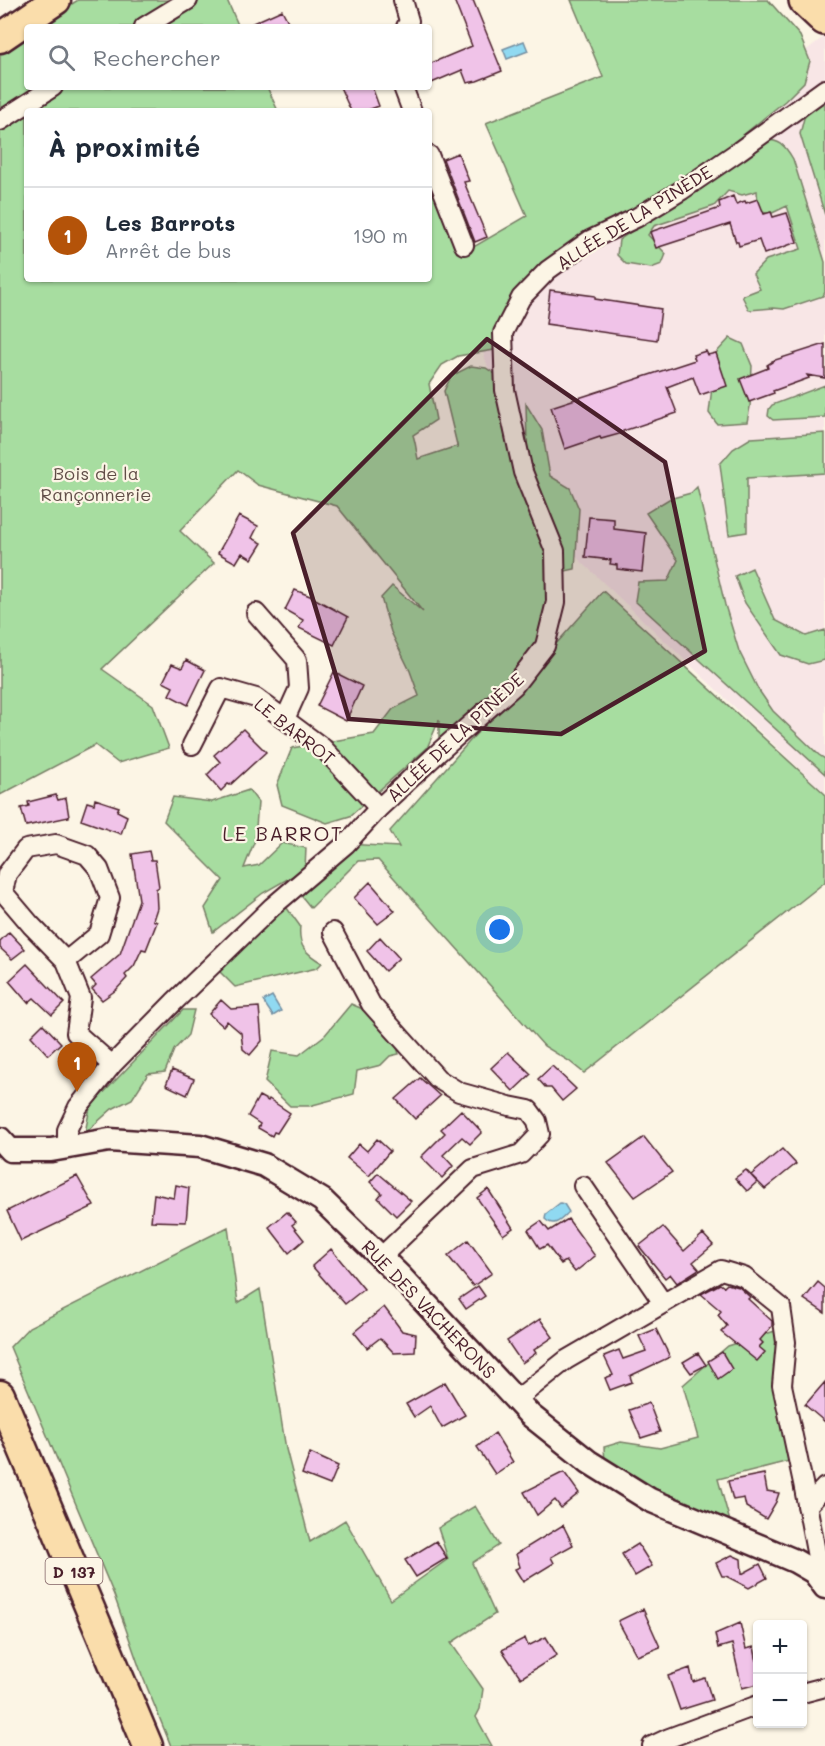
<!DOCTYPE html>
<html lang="fr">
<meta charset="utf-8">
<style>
:root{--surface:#fff;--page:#f6f6f7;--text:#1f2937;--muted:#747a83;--line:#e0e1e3;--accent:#b45309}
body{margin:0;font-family:Mali,sans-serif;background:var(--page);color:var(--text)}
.controls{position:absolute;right:18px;bottom:18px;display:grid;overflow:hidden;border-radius:6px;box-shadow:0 2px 4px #0004}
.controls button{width:54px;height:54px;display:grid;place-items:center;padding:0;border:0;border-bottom:2px solid var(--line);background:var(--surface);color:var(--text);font:30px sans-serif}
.you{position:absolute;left:500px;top:930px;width:21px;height:21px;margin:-15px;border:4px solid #fff;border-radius:50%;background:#1a73e8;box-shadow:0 0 0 9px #1a73e833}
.badge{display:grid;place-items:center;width:39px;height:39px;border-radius:50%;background:var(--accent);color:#fff;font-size:20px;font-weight:700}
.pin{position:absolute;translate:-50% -50px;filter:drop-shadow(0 2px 3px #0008)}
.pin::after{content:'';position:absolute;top:32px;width:21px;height:18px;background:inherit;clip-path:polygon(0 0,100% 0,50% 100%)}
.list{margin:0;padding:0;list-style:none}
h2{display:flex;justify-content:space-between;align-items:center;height:78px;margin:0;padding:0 24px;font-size:26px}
h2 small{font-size:20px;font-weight:400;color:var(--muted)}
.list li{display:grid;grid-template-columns:39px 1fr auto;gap:18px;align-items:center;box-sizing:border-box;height:96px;padding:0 24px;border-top:2px solid var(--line)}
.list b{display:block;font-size:22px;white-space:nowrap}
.list p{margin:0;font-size:20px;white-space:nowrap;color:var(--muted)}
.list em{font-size:20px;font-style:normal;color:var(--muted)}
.icon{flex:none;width:33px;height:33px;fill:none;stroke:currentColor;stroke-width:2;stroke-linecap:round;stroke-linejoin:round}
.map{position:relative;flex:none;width:825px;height:1746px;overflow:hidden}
.search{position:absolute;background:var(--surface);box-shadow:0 2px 4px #0004;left:24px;top:24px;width:408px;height:66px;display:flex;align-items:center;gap:15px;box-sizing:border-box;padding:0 21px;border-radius:6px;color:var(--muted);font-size:22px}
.panel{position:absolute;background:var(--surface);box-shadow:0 2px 4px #0004;left:24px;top:108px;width:408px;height:174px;border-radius:6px}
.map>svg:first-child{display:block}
.built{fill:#f8e6e6}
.green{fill:#a7dda0;stroke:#787e66;stroke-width:1.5}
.water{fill:#90d9f1;stroke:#748fa2;stroke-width:1.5}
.building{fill:#f0c3e8;stroke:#4a1f2b;stroke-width:1.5}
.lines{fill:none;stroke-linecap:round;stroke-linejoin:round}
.minor-casing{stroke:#4a1f2b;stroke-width:22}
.tertiary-casing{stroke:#4a1f2b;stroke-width:27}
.primary-casing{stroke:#4a1f2b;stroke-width:33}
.motorway-casing{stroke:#4a1f2b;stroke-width:38}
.minor{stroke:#fcf5e5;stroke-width:18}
.tertiary{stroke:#fcf5e5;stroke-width:22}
.primary{stroke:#faddab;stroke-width:28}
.motorway{stroke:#faddab;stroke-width:33}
.marked{fill:#4a1f2b;fill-opacity:0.2;stroke:#4a1f2b;stroke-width:4.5;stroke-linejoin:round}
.labels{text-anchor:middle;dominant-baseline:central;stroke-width:4.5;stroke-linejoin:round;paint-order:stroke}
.shield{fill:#fcf5e5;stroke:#7f5f63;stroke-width:1.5}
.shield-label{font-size:16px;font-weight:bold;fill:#4a1f2b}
.street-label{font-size:18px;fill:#4a1f2b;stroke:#fcf5e5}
.park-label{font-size:18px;fill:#614e48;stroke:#fcf5e5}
.neighbourhood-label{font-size:20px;letter-spacing:1.5px;fill:#4a1f2b;stroke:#fcf5e5}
</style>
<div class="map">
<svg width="825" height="1746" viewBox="0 0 825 1746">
<rect width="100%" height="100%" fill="#fcf5e5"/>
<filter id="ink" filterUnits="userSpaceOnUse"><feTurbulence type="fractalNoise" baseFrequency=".0167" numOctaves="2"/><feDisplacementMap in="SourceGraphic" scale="12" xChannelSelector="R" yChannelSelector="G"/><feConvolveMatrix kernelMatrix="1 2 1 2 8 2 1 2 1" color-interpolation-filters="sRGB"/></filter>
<g filter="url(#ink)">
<path class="built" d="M825,36v757l-279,-265 -23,-56 -56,-168z"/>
<path class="green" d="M78,0h149l12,27h-203z
M571,0h197l32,36 10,25 -6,21 -19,19 -90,73 68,-34c16,-1 22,5 30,19l32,103v30l-2,4 -39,13 -11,-1 -24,2 -7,-14 18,-7 -7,-15 13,-14 35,-11 -14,-43 -19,9 -10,-9 -1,-15 -15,4 -14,-4 -14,15 -60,20 -6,9 18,19 -4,10 -11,4 -25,-4 -9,-9 2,-15 16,-11 2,-8 -51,18 -72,52 -20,43v16l-36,6 -16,9 -13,19 7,36 -23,15c3,9 3,15 5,24l39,-13 1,3 -14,-58 7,-15 20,-10 15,2 9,6 21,83 5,13 6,-24 -1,-42 16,26 8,46 20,12 9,21 -4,60 -19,4 -5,62 -112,117v-32l-12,28 -77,68 -23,7 -45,-18 -5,-20 15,-37 82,-14 19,-25 26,-13 -9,-25 -19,-39 -10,-34 11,-12 31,26 -86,-106 -79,-21 -20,-15 -58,61 34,32 -112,106 51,36 16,43 -51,15 -23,-18 -95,50v-742l27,-20v54h240l11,24h-251v168h402v-118l36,91 62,-36 -41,-93 117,-46z
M825,98v117l-25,-81 4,-16 11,-15z
M730,338l13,6 9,22 -2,41 -3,15 -30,2 -8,-11 7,-60z
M825,385v32l-52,3 -5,-4 1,-7 3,-4z
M825,433v40l-78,5v54l-18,3 -9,-71 13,-15 18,-11z
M697,487l28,118 14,46 19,38 15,22 46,44 6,4v15l-190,-173 3,-19 30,-1 10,-21 -32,-47 23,-14 22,-6z
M752,568l23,52 31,16 19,-6v30l-17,4 -27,-9 -36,-52 -10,-27z
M603,591l222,203v88l-241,191 -15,-12 -25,-15 -166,-186 -20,1 -47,47 -16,-20 51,-44 53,3 -9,-16z
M249,790l9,12 -3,38 -11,28 15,-3 23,-22 24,5 -1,21 -42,24 -50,39 -8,-24 18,-28 -59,-59 9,-24 39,5z
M281,900l19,26c-2,20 5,27 22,37l-5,5 -82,19 -22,-22z
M351,1004l14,6 31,34 3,10 -9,2 -9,9 -24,6 -3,23 -45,12h-19l-25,-24 7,-31 27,4 26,-20z
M183,1010h11l-6,25 -14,15 -9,22 -17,2 -16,25 -20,10 -27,24 5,-26z
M228,1227l10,76 22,-14 26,160 24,93 35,-22 46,80 57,-41 -10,-31 37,-22 24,39 -27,18 23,51 -44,29 32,46 -3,20 -4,8 16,29h-321l-29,-71 -28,-80 -104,-248 19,-20z
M775,1331l4,11 -1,47 11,72 -71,18 13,46 -69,-27 -57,-35 -1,-16 17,-5 39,6 38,-10 -15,-53 45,-39z"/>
<path class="water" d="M524,41l4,10 -21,8 -4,-10z
M272,996l9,15 -8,5 -10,-15z
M560,1203l4,1 5,8c-7,6 -14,17 -24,7l1,-5z"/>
<path class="building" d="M454,0h19l29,71 -25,10 -10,2 -5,-13 -33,14v-20l43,-18z
M282,10l9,17h-47z
M340,87h32l7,19 -14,5h-14z
M458,153l11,28 -5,1 23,55 -12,5 -32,-83z
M733,196l3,8 9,-3 1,2 12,-4 6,15 7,-2 2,5 14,-4 10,29 -33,12 -5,-14 -20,6 -1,-4h-2l-6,-18 -74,24 -6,-16 70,-24 -1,-6z
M550,290l45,6v3l66,10 -4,31 -111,-16z
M825,344v34l-18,-3 2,3 -36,13 1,2 -25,9 -9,-23 28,-11 -1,-3 5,-3v-1z
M706,351l2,4 8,-2 11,33 -27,9 -7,-18 -26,10 10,26 -54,18v2l-22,6 -1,-2 -35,12 -14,-42 144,-47 -2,-5z
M239,516l19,10 -6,12 10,5 -10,16 -10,-6 -6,10 -18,-10z
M589,517l25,2v10l32,4 -4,39 -25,-3v-4l-7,-1 1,-4 -26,-3z
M295,590l15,6 38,21 -14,28 -35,-17 4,-8 -18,-10z
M186,660l19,10 -17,35 -19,-10 4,-8 -10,-5 9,-18 10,4z
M334,672l28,14 -16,35 -29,-15z
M243,729l23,23 -36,33 -2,-1 -7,7 -14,-16 13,-13 -6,-7z
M56,795l2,5 8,-2 3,19 -43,9 -5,-18 8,-2 -1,-4z
M95,799l24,8 -2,4 10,5 -6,18 -40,-14 6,-18 7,2z
M149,851l2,9h4l4,27 -3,2 1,19 -4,12 4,2 -11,28 -4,-1 -8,17 -9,9 2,3 -11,12 -14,10 -10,-11 4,-4 -5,-6 29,-25 19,-54 -7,-46z
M370,882l25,29 -17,13 -24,-26z
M9,932l16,17 -13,10 -12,-11v-7z
M380,937l19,21 -14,13 -18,-20z
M27,964l37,39 -12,12 -18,-17 -6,5 -19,-22z
M221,1000l10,9 28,-2 3,34 -12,14 -7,-6 -2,-16 -14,-12 -4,5 -14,-12z
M43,1024l18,19 -13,12 -17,-19z
M508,1052l23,22 -18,17 -22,-23z
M552,1066l24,23 -14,12 -11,-13h-5l-8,-9z
M172,1070l22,9 -7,16 -21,-10z
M420,1078l20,18 -25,23 -19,-20z
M259,1096l9,5 1,-2 21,14 -13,20 -3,-1 -2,4 -14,-8 2,-4 -12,-8z
M461,1110l21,22 -12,12 -8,-7 -19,18 10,11 -11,12 -21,-21 24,-24 -4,-4z
M644,1137l28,35 -37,25 -27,-34z
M377,1139l13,12 -21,25 -22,-18 12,-14 8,7z
M782,1149l14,15 -31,25 -14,-14z
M746,1170l11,12 -10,9 -12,-13z
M378,1173l33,28 -15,15 -18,-18 4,-5 -12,-11z
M77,1176l17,30 -73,35 -14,-30z
M176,1185l13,3 -3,34 -35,-1 3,-27 20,4z
M488,1189l25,39 -10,7 -26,-37z
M287,1212l9,10 -4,3 12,15 -15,13 -20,-26z
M568,1219l27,37 -20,16 -9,-11 -5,3 -14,-19 -7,4 -12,-19 13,-9 8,10z
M663,1227l21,24 19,-17 10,11 -20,17 6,7 -22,14 -7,-9 -5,4 -26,-32z
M468,1240l24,33 -19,13 -25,-30z
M331,1249l33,40 -19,15 -33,-38z
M818,1282l7,6v25l-21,-14z
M720,1284l4,3 3,-3 12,3 11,10 -2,2 24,22v5l-12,14 3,3 -4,4 6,5 -8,9 -36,-29 6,-6 -9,-11 3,-4 -20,-17z
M478,1286l7,10 -19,13 -7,-10z
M384,1307l18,24 14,3 -1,18 -21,1 -14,-15 -13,10 -13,-16z
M540,1319l13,18 -19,13 2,3 -14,10 -15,-22z
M656,1329l14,28 -40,19 2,6 -22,8 -5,-12 8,-3 -9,-19 15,-6 4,9 23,-8 -7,-15z
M722,1352l10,17 -14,10 -10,-18z
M698,1353l8,12 -15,8 -8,-11z
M445,1382l20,33 -23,13 -12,-22 -16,11 -8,-13z
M825,1382v40l-20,-17z
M649,1403l11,29 -19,6 -12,-28z
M495,1433l18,29 -18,12 -18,-27z
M310,1453l28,13 -8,19 -28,-11z
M564,1472l15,21 -18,15 -6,-8 -18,15 -13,-23z
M764,1474l3,17 12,2 -3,9 -10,17 -20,-12 -2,-9 -11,2 -5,-19z
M563,1525l10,20 -22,12 3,6 -31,19 -8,-13 5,-2 -4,-13z
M436,1541l11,17 -31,19 -11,-17z
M638,1544l14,22 -17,10 -13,-22z
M732,1555l9,4 1,15 18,-10 7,14 -18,10 -23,-12h-4l-6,-13z
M643,1609l17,38 -23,9 -19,-35z
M740,1623l6,26 8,-2 4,20v17l-16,4 -10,-44 -14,4 -3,-14z
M546,1637l11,18 -36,23 -19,-28 23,-12 3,8z
M690,1668l3,14 12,-4 7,22 -32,10 -12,-34z"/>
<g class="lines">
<g class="minor-casing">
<path id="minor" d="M403,0l6,21 -3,6
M144,27l44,-27
M403,87l9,24
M0,121l53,-34
M429,155l35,90
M256,613l41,47 2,28 -14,31
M192,745l29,-57 35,10 66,49 57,61
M333,932l38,72 67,75 21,13 50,14 20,4 8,11 3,13 -19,20 -48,15 -92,88
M66,961l33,-27 11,-36 -11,-29 -12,-14 -31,-11 -30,5 -19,25 -4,18 28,33 35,36 15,37 -5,35 36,32
M67,1147v-17l11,-23 34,-42 62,-63 98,-95 74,-63 33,-36 60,-56 75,-66 31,-40 11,-44 -1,-51 -32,-79 -18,-82 -2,-57 18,-35 27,-28 42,-30 46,-22 46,-28 57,-39 86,-62
M583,1186l80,117
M516,1400l50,-40 155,-90 23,7 37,30 5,35 -4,43 21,98 14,74 -3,15
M807,1506l18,-19
M802,1693l23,-6
M652,1746l17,-8 89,-33"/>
</g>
<g class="tertiary-casing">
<path id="tertiary" d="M0,1139l10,11h41l58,-10 91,6 64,19 58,35 79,77 129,138 59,47 61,38 145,61 19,11 11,15"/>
</g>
<g class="primary-casing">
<path id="primary" d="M0,38l56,-38
M0,1395l148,351"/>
</g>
<g class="motorway-casing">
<path id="motorway" d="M806,0l19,18"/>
</g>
<use href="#minor" class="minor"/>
<use href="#tertiary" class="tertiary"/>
<use href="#primary" class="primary"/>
<use href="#motorway" class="motorway"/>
</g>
</g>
<path class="marked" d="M487,339l178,123 40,189 -144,83 -212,-15 -56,-186z"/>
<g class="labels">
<rect class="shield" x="45.5" y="1558" width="57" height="26" rx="4.5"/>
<g class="shield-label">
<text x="74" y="1571">D 137</text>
</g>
<g class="street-label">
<text transform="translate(634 217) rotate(-32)">ALLÉE DE LA PINÈDE</text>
<text transform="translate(295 731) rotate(38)">LE BARROT</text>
<text transform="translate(455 737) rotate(-43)">ALLÉE DE LA PINÈDE</text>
<text transform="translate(429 1309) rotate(46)">RUE DES VACHERONS</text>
</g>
<g class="park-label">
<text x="96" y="473">Bois de la<tspan x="96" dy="21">Rançonnerie</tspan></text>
</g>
<g class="neighbourhood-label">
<text x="283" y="833">LE BARROT</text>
</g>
</g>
</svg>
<div class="controls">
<button>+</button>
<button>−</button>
</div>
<div class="you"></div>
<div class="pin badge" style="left:77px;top:1092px">1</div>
<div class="search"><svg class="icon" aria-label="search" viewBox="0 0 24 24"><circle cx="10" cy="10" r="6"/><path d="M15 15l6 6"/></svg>Rechercher</div>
<section class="panel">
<h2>À proximité<small></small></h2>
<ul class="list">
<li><span class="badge">1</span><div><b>Les Barrots</b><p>Arrêt de bus</p></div><em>190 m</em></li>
</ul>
</section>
</div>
